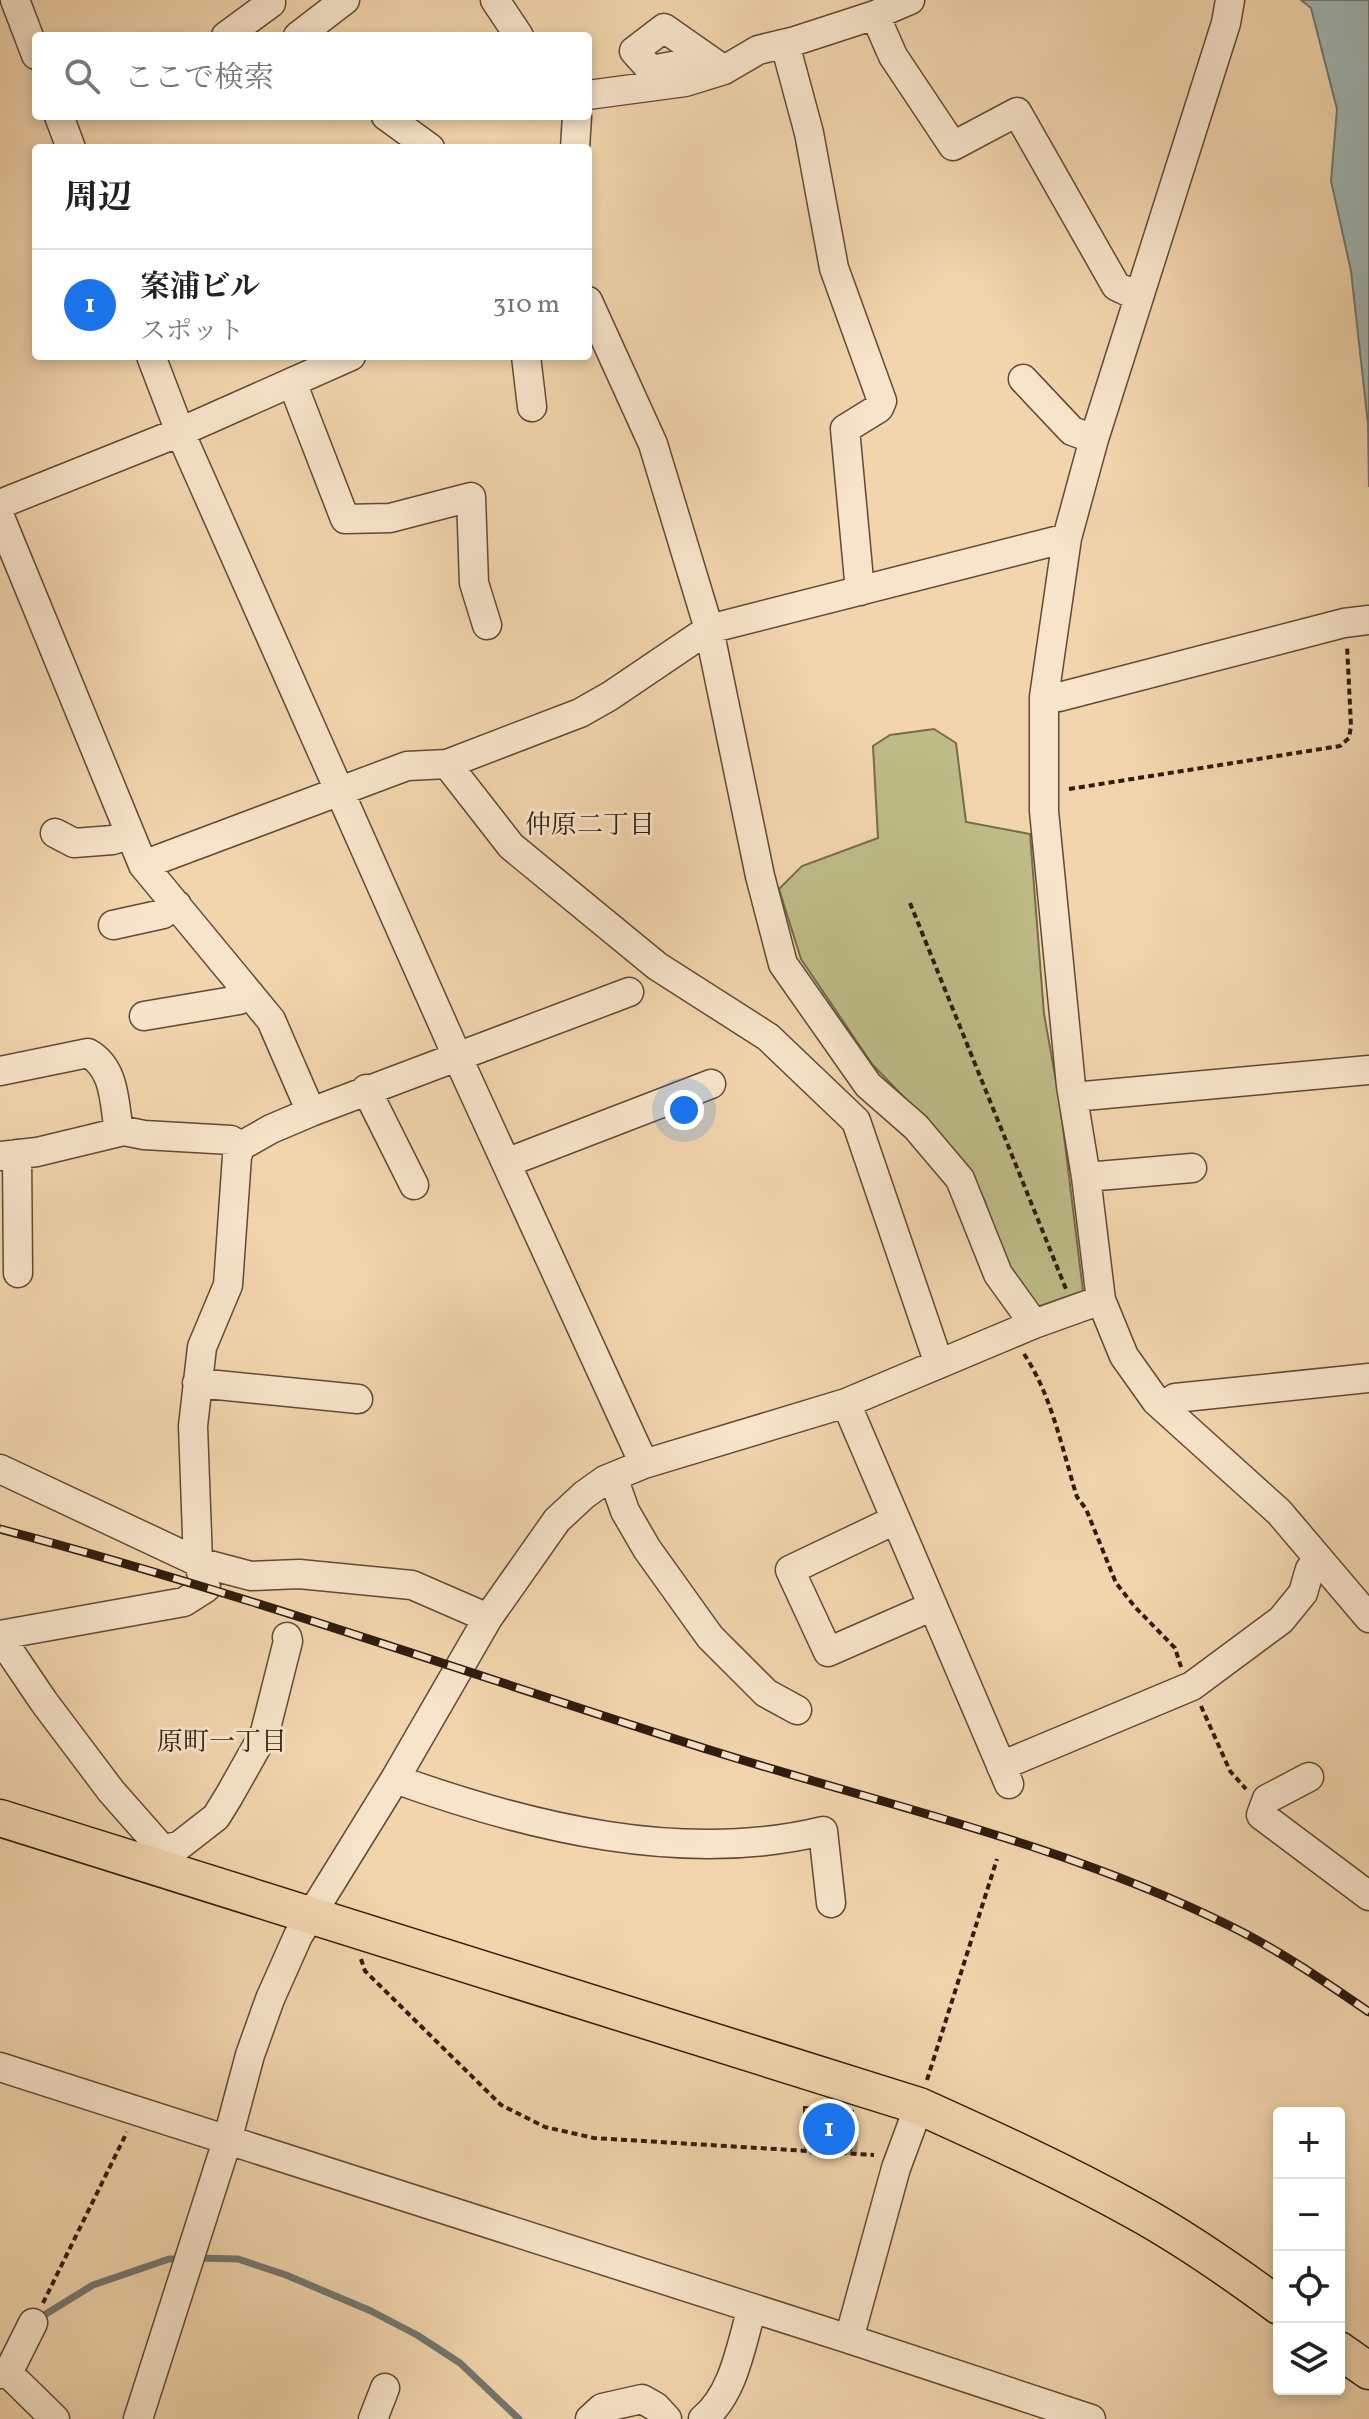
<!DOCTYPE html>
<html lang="ja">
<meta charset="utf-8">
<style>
:root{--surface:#fff;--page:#f2f2f2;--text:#222;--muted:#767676;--line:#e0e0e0;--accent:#1a73e8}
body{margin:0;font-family:Vollkorn,"Noto Serif JP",serif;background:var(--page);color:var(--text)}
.controls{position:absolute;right:24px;bottom:24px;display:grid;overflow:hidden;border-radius:8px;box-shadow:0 4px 12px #0003}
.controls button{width:72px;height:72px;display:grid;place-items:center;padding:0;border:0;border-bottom:2px solid var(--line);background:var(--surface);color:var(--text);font:40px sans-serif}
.you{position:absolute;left:684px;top:1110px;width:28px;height:28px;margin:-20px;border:6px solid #fff;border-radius:50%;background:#1a73e8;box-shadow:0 0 0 12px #1a73e833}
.badge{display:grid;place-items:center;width:52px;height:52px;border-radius:50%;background:var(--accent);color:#fff;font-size:26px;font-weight:700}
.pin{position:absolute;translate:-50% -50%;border:4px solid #fff;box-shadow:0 2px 8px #0006}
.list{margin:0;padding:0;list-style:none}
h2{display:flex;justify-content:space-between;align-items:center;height:104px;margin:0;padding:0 32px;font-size:34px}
h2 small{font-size:26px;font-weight:400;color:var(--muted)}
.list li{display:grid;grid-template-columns:52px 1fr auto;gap:24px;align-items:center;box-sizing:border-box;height:112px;padding:0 32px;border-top:2px solid var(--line)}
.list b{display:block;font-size:30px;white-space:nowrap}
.list p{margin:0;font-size:26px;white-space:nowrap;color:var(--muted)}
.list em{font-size:26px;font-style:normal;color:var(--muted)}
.icon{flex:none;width:44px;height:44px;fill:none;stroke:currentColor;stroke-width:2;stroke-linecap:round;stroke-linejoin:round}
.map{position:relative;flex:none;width:1369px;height:2419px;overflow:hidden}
.search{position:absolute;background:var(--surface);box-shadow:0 4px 12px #0003;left:32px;top:32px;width:560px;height:88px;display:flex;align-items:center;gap:20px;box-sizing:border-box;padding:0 28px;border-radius:8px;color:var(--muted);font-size:30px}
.panel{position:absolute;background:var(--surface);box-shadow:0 4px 12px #0003;left:32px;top:144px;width:560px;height:216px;border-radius:8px}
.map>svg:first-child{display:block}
.green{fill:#bebc87;stroke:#766c4a;stroke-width:2}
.water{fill:#9fb6b4;stroke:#727872;stroke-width:2}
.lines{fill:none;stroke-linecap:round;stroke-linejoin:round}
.stream{stroke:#727872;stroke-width:7}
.building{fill:#d28b7d;stroke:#2f1c0e;stroke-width:2;filter:url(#shadow)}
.minor-casing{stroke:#604a36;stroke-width:31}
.major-casing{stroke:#2f1c0e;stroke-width:39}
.path{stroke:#2f1c0e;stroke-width:4;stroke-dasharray:6 4;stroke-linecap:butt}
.minor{stroke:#f7e4ca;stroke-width:28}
.major{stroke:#f2d5ad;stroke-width:36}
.rail-casing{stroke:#2f1c0e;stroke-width:9}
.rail{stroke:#f7e4ca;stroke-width:6;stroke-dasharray:18;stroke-linecap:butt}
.labels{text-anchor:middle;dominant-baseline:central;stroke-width:6;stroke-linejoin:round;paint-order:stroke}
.neighbourhood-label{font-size:26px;fill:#2f1c0e;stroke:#f7e4ca}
</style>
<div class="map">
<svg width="1369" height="2419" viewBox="0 0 1369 2419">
<defs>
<filter id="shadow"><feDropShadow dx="5" dy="8" stdDeviation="0" flood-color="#0004"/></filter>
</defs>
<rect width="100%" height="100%" fill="#f2d5ad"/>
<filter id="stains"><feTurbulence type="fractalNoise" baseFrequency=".0025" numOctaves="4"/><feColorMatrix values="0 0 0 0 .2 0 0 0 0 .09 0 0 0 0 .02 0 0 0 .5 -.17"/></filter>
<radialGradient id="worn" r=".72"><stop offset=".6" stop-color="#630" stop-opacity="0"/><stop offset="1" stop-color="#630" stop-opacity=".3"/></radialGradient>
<path class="green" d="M934,729l22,14 10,79 64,12 14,180 16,89 23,188 -46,16 -35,-52 -18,-56 -42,-62 -70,-73 -71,-105 -22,-70 23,-23 76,-28 -5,-92 17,-11z"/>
<path class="water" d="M1301,0h68v487l-1,-63 -17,-153 -20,-90 6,-72 -26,-101z"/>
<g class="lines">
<path class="stream" d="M198,2258l40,1 48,16 85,36 46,24 43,28 59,56
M36,2320l57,-35 76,-26h13"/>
</g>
<path class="building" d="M804,2107l49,4 -2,39 -46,-3z"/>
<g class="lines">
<g class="minor-casing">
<path id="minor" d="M15,0l21,55
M495,0l24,36
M1230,0l-4,23 -132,416 -27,99 -23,159v114l27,275 15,91 15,123 23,56 32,45 123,111 90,106
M875,15l18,41 60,90 64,-34 99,174 23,11
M226,36l45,-33
M298,36l47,-36
M785,44l24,89 25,135 48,133 -3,7 -34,21 15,162
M683,64l-32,6 -17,-19 30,-23 60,42
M588,95l97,-13 39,-12 34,-20 37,-9 80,-26 35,-15
M59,116l12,32
M386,116l44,32
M575,148l2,-32
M588,301l65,143 56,185 51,247 23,88 85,121 48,42 44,52 38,95 36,50
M151,356l29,76 277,624 187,408
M526,356l6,51
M1023,379l49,52 22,8
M292,382l53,137 45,-1 81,-21 3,86 13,42
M0,504l180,-72 171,-76
M0,517l143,348 128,155 40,92
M1044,697h15l285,-74 25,-3
M447,764l64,82 146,120 111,71 88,84 83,243
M55,833l19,10 39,-3 17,-6
M143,865l264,-99 40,-2 133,-51 30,-17 99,-67 358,-91
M113,925l50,-11 14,-9
M144,1016l95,-16 10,-7
M0,1071l88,-18c28,16 26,50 31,79
M366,1089l48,96
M1073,1097l296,-27
M17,1154l1,119
M0,1156l37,-4 87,-21 20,4 87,5 10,6
M506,1163l205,-79
M1086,1177l106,-9
M197,1383l161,16
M846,1403l163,381
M1163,1406l12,-8 194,-20
M0,1469l198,93 53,14 48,-2 113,11 76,33
M613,1477l12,34 22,38 63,88 56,56 31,17
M895,1520l-105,50 38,82 105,-46
M0,1635l184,-33 22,-14 -8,-26 -5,-136 9,-79 26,-62 9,-129 4,-10 30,-17 40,-17 318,-120
M0,1637l44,65 67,89 52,59
M1001,1766l191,-80 89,-66 22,-27 7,-24 9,-10
M1309,1777l-42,22 -6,16 108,81
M395,1779c134,48 287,86 428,52l8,72
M163,1850l17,-5 36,-28 13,-21 36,-64 23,-91 -1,-4
M0,2067l849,272 242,80
M849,2339l47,-171 23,-62
M8,2373l47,46
M0,2374l8,-1 25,-50
M138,2419l89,-278 23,-86 20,-56 28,-63 97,-157 93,-161 69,-98 27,-25 21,-15 39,-16 202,-61 188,-79 67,-24
M373,2419l12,-31
M590,2419l12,-11 40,-9 14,8 11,12
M703,2419c31,-25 38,-74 49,-111"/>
</g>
<g class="major-casing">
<path id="major" d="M0,1818l919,288c73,33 146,66 216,105 51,28 98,61 144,95
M1339,2350l30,21"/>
</g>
<path class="path" d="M1069,789l271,-43 9,-8 2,-12 -4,-81
M910,903l156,386
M1024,1354c28,42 38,95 53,143l9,12 30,74 19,24 40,41 6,19
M1201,1706l29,65 16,18
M361,1959l4,12 136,134 44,22 49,11 280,17
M927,2080l70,-221
M43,2303l84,-171"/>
<use href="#minor" class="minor"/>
<use href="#major" class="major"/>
<g class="rail-casing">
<path id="rail" d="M0,1529c241,63 475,147 713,222 172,54 350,93 513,173 50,24 98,57 143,88"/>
</g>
<use href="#rail" class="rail"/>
</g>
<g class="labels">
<g class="neighbourhood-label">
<text x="590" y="826">仲原二丁目</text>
<text x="222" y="1743">原町一丁目</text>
</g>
</g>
<rect width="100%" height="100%" filter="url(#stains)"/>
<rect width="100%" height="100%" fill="url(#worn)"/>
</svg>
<div class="controls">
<button>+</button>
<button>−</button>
<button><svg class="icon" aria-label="locate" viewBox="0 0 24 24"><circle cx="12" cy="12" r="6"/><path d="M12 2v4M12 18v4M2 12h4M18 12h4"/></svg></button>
<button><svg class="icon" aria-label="layers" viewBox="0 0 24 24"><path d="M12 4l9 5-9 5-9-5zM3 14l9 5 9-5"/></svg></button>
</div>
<div class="you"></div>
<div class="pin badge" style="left:829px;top:2129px">1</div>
<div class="search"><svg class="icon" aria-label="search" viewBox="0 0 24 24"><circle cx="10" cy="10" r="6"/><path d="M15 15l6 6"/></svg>ここで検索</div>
<section class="panel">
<h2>周辺<small></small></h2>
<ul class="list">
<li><span class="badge">1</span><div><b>案浦ビル</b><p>スポット</p></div><em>310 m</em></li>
</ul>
</section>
</div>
